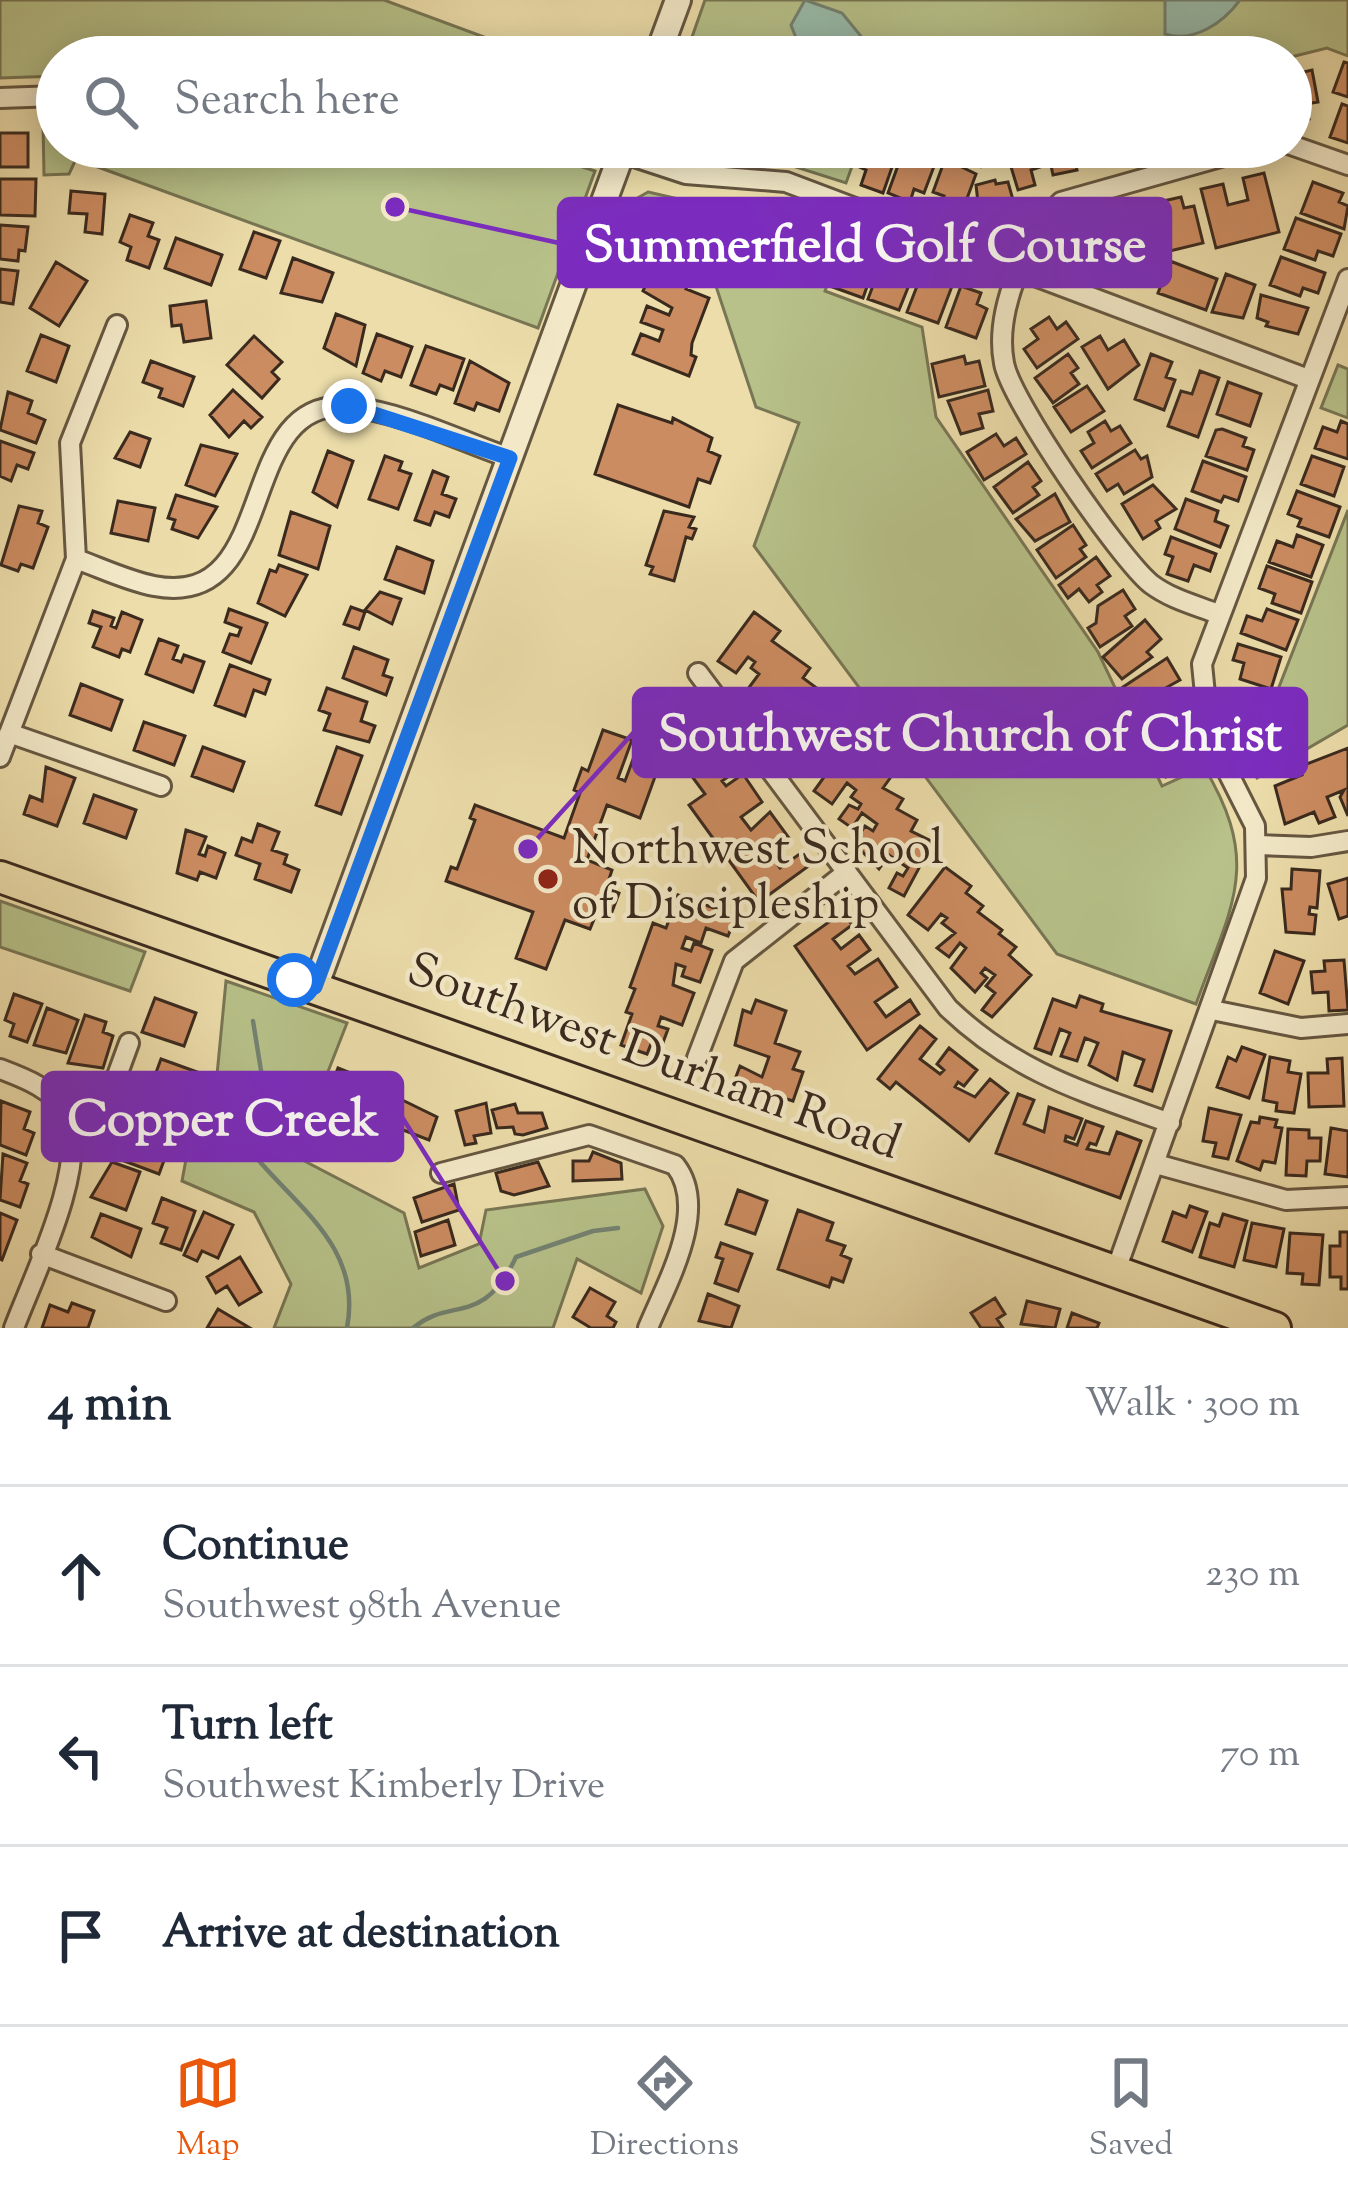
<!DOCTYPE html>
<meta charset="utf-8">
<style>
:root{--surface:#fff;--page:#f2f2f3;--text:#1f2937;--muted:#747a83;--line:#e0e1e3;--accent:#ea580c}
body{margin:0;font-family:"Sorts Mill Goudy",serif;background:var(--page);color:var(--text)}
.stop{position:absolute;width:36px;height:36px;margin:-27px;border:9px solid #1a73e8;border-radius:50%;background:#fff}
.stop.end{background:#1a73e8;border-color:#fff;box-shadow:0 3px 12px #0008}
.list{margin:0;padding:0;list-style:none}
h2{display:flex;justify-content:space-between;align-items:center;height:156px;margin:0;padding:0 48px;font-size:51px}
h2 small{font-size:39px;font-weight:400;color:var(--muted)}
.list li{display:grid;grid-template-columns:78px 1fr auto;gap:36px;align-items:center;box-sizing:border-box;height:180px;padding:0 48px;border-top:3px solid var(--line)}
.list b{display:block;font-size:45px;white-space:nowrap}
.list p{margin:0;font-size:39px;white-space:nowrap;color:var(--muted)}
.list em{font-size:39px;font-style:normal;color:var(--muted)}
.icon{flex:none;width:66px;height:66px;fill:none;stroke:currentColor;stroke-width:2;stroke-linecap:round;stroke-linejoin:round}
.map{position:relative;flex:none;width:1348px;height:1328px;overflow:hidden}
.search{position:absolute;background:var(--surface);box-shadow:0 6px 30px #0003;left:36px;right:36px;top:36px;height:132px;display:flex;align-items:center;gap:30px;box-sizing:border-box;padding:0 42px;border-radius:66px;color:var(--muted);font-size:45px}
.sheet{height:696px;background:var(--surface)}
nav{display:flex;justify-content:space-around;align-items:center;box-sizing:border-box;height:168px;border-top:3px solid var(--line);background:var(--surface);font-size:33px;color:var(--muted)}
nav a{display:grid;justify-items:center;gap:6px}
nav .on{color:var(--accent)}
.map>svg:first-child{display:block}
.green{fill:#b7c189;stroke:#787654;stroke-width:3}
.water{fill:#99bcaa;stroke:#738272;stroke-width:3}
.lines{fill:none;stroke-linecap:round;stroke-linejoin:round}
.stream{stroke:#738272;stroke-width:4.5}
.building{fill:#cc8c61;stroke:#3a2a1e;stroke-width:3}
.minor-casing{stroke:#665741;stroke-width:24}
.tertiary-casing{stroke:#665741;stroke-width:30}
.primary-casing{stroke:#3a2a1e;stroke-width:36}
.minor{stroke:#f3e9c8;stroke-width:18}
.tertiary{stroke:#f3e9c8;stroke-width:24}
.primary{stroke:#ecddaa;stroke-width:30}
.route{stroke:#1a73e8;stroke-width:15}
.poi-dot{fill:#8f2418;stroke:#f3e9c8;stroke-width:4.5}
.labels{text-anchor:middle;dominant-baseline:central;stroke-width:9;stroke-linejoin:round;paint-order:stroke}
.poi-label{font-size:48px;fill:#3a2a1e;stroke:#f3e9c8;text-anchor:start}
.street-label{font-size:48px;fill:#3a2a1e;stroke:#f3e9c8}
.leader{fill:none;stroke:#7b2cbf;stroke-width:4.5}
.callout-dot{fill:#7b2cbf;stroke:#f3e9c8;stroke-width:4.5}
.callout{fill:#7b2cbf;stroke:#7b2cbf;stroke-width:4.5}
.callout-label{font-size:51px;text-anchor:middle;font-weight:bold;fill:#fff}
</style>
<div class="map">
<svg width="1348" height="1328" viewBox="0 0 1348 1328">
<rect width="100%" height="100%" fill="#ecddaa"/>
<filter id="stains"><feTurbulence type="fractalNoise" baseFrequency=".00167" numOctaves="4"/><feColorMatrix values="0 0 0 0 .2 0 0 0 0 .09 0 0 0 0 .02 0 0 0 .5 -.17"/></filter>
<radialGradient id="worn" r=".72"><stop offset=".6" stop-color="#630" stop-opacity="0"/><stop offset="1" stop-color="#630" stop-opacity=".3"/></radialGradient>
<path class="green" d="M0,0h384l154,57h-481v19l-57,2z
M705,0h643v56l-21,-8 -36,9h-606z
M43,123h14v24h463l75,24 -57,157 -462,-169 -7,15 -25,1z
M668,147h191l-13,36 -72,-23 -69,-3z
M926,147h76l4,13 -25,7z
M648,192l48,11 68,2 82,28 -21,58 97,36 14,90 162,235 64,134 42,-19c59,98 27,139 -8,237l-139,-50 -303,-408 45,-123 -43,-16 -51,-154 -80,-30 9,-23z
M1338,365l10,4v49l-27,-10z
M1348,510v215l-91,53 -21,-35 -13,-46 54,-5z
M0,901l145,51 -15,39 -130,-44z
M226,981l121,42 -52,133 109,57 15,55 60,-24 7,-34 159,-21 18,37 -22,67 -64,-34 -24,69h-279l17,-44 -37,-72 -72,-31 5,-27 23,-6z"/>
<path class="water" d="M805,0l37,13 36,44h-81l3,-9 -9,-23z
M1165,0h75c-17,23 -46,43 -75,34z"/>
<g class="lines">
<path class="stream" d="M253,1021l11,68 -10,66c46,55 108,93 93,173
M413,1328c38,-32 70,0 103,-71l77,-26 25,-3"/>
</g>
<path class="building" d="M1344,62l4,1v34l-15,-5z
M1312,70l6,32 -12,2 3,15 -18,3v-47z
M1342,104l6,2v37l-18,-6z
M0,133h28v34h-28z
M864,147h35l-16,46 -22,-8 5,-15 -9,-4z
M1005,147h36l5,18 -15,5 4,15 -17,5z
M1047,147h35l2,8 -10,2 3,13 -24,5z
M1090,147h35l3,13 -14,4 -4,-15 -18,4z
M904,149l32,12 -12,32 -10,-4 -4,13 -22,-9z
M945,159l31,15 -17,46 -21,-7 6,-17 -11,-4z
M1264,173l15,59 -63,16 -15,-59 22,-5 5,21 20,-5 -5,-22z
M0,179h36l-1,37 -35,-1z
M995,180l1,4 12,-2 12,43 -24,7 -4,-15 -12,3 -4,-35z
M1313,182l30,11 -4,9 9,4 -4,23 -43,-16z
M71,191l34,3 -3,40 -17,-2 2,-18 -18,-1z
M1181,197l3,11 10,-2 9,37 -33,8 -11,-49z
M130,215l23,8 -5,13 11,4 -10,28 -22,-8 4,-13 -11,-5z
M1296,218l45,16 -8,22 -15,-5 -3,9 -31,-11z
M0,225l28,2 -3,24 -6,-1 -1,11 -18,-2z
M254,232l26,9 -14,37 -26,-9z
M176,238l46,17 -11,30 -46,-17z
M664,246l28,11 5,5 -11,27 23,9 -17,45 -1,12 5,2 -7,19 -56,-22 8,-20 18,7 4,-11 -22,-8 6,-16 22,9 3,-7 -29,-17z
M856,246l22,9 -15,43 -33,-12 10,-27 10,4z
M884,256l22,9 -4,11 9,4 -12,30 -31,-11z
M1281,257l44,16 -7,20 -15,-5 -3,8 -30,-11z
M293,258l40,15 -11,29 -41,-9z
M1170,261l47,18 -11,31 -48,-17z
M56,262l31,19 -28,45 -29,-18z
M0,269l18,2 -5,33 -13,-2z
M1226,274l29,11 -12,33 -31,-6z
M938,275l16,6 -16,42 -31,-11 12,-31 15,5z
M961,286l20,7 -4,11 10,5 -11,29 -30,-11z
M1261,295l47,13 -10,26 -32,-8 2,-4 -11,-4z
M206,301l5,37 -27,4 -3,-17 -9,1 -2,-20z
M336,314l29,11 -9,41 -32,-18z
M1049,317l8,12 9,-7 12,17 -41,29 -13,-19 14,-10 -7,-10z
M377,334l35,13 -11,30 -16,-6 -4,10 -18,-8z
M41,335l28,11 -13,36 -29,-11z
M254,336l28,26 -10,10 7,7 -17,19 -35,-33z
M1100,336l8,14 16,-10 15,25 -31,24 -26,-42z
M426,346l38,13 -11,31 -13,-5 -4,9 -25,-9z
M1068,354l10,14 -7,5 8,11 -26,19 -18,-25z
M1151,354l21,8 -6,15 9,3 -11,30 -29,-11z
M964,356l2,8 13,-3 6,25 -46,11 -7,-33z
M151,361l43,16 -11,29 -24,-9 3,-8 -19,-7z
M470,361l39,22 -10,28 -22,-8 -3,7 -19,-7z
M1200,371l19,7 -21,59 -30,-11 13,-35 11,3z
M1228,382l33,12 -11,32 -33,-12z
M1087,386l17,25 -33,21 -17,-25z
M233,390l29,27 -11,11 -7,-7 -15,16 -19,-22z
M988,390l5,21 -14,3 4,14 -22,6 -13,-33z
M8,392l24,9 -4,12 17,7 -9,23 -36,-13z
M618,405l54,18 1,-5 39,20 -4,13 12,5 -10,27 -12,-4 -9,28 -94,-33z
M1105,421l6,10 9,-5 11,17 -39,25 -11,-17 13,-8 -6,-11z
M1341,421l7,3v35l-33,-11 8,-21 14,5z
M1222,429l24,9 -3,8 11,4 -7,20 -41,-14 10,-26z
M130,432l20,7 -10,28 -25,-9z
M996,434l8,12 12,-8 10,16 -42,26 -17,-28z
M0,441l34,12 -6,16 -11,-4 -6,16 -11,-5z
M201,445l36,9 -22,42 -29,-11z
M1135,450l6,9 6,-3 5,21 -28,17 -6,-10 -11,7 -11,-17z
M328,451l25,10 -16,46 -24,-15z
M385,456l17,6 -3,8 12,4 -13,35 -29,-10z
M1312,456l32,11 -10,29 -33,-12z
M1203,461l43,16 -8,24 -14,-5 -3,6 -29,-11z
M1028,462l13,19 -8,6 6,8 -26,18 -19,-26z
M433,471l15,6 -6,17 14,5 -7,18 -14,-5 -5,13 -15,-5z
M1153,485l23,24 -20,12 4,7 -17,11 -21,-35z
M1297,491l43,16 -11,30 -31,-11 3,-7 -13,-5z
M1055,494l15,28 -35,19 -19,-22z
M176,495l41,12 -19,31 -26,-9 3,-9 -7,-2z
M1186,499l32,12 -3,10 13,5 -8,21 -45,-18z
M118,501l37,7 -7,33 -37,-8z
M19,506l23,5 -4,12 10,4 -15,41 -12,-4 -3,7 -17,-6z
M664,511l30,6 -5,10 7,2 -4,10 -6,-2 -12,44 -24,-7 3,-7 -7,-2z
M291,512l39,14 -12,43 -39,-14z
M1073,525l13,20 -6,4 6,8 -30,21 -19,-28z
M1297,535l26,10 -12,32 -42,-15 8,-21 16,6z
M1171,537l45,17 -6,17 -16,-6 -6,16 -21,-7 6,-17 -8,-3z
M397,547l36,14 -9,32 -39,-14z
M1096,557l14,19 -13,9 5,7 -13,10 -10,-13 -11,9 -9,-13z
M279,565l28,10 -22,41 -27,-13 12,-33 6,2z
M1267,566l45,16 -11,31 -29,-10 3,-9 -16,-6z
M1123,590l12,19 -10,7 7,10 -32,21 -12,-19 8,-5 2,-17z
M380,592l21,7 -9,25 -27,-14z
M351,607l14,5 -6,17 -15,-5z
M229,609l38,14 -16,40 -28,-11 7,-18 8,2 3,-8 -16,-6z
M1267,609l31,11 -12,30 -45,-17 6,-17 15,5z
M93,611l21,7 -3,8 5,2 6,-16 20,8 -12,32 -8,-3 -3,8 -26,-10 8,-20 -12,-4z
M754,612l26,19 -8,10 38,27 -7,10 19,14 -6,8 27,22 -37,47 -16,-12 12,-16 -10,-8 -7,9 -12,-8 14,-20 -6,-5 5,-6 -4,-3 -13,17 -27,-20 17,-23 -8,-6 4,-6 -7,-5 -12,16 -18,-12z
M1145,620l16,19 -14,13 5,5 -30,22 -19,-22z
M159,639l19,7 -5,13 8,3 3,-7 20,7 -11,30 -47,-18z
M1238,644l43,13 -10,32 -31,-10 4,-16 -11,-3z
M354,647l34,13 -5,15 9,3 -6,17 -43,-17z
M1167,658l13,22 -18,10 6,10 -29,17 -16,-30z
M230,665l40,15 -5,14 -11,-4 -9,26 -30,-11z
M81,684l41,16 -11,30 -41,-15z
M327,688l40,14 -6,19 14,5 -6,16 -45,-12 6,-16 -11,-4z
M1171,713l4,16 -11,3 3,10 19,-4 8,31 -28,8 -15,-59z
M144,722l41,14 -11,29 -40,-15z
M603,730l29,10 -14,38 7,3 14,-38 25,9 -24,66 -33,-13 -20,55 25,10 -6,18 13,5 -9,24 -13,-5 -7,17 -25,-9 -19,49 -30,-11 17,-46 -87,-31 5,-14 6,2 18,-49 -5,-2 5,-13 89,33 16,-45 -6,-3 8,-22 6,3z
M715,745l23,25 -16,11 4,5 17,-12 19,28 -21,15 10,13 19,-18 19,26 -22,12 13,18 21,-15 9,12 -51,37 -70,-97 16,-11 -20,-27z
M203,747l41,15 -11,29 -41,-15z
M337,747l25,9 -21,58 -25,-9z
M1348,748v68l-8,-19 4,-7 -17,7 8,20 -16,6 -5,-11 -29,12 -10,-38 27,-11 -3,-8z
M856,750l16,10 -5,10 11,5 4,-7 11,6 -10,14 20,11 -6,10 20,11 -6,11 22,11 -29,54 -15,-8 8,-15 6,3 5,-8 -19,-13 -10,14 -25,-26 11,-17 8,5 4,-7 -15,-11 -10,15 -13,-9 10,-14 9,4 3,-5 -10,-7 5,-7 -9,-7 -15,21 -18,-13 18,-25 10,5z
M46,767l29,11 -18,48 -33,-12 6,-18 12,5z
M94,795l42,15 -10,28 -42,-15z
M258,824l21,8 -7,18 15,5 -3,9 15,6 -8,22 -36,-13 5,-15 -24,-9 6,-17 10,4z
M186,830l20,7 -7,17 6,2 3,-10 17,7 -9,25 -16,-6 -3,8 -20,-7z
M945,867l26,19 -5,7 17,13 -5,6 24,18 -3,4 17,13 -7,8 22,20 -39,42 -10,-7 13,-17 -9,-7 9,-11 -10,-7 -4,5 6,5 -12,14 -24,-24 15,-20 -6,-5 -11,14 -12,-9 18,-15 -13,-10 5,-5 -6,-4 -13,16 -20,-15z
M1292,869l28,2 -3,37 -7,-1 -1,7 7,1 -2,19 -28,-2 -4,-43h9z
M1348,878v38l-9,3 -11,-35z
M678,895l58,21 -8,20 -22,-8 -5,15 -15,-6 -4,11 9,3 3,-8 18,7 -12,32 -18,-6 3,-9 -9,-3 -3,21 21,8 -12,32 -21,-8 -3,9 10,3 -7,19 -10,-4 -4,10 -26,-9 11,-31 -6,-2 9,-23 -5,-2 23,-64 13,5z
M843,912l9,13 -19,14 8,10 18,-14 11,15 -22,16 7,8 23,-15 19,28 -22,15 11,15 24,-17 9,14 -52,36 -72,-104z
M1275,951l29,10 -16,43 -28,-11z
M1344,960l4,50 -19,1 -1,-19 -15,1 -2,-21 14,-1 -1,-10z
M14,994l28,10 -15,38 -17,-6 4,-12 -9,-4z
M1080,996l23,8 -2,7 70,20 -19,60 -17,-6 9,-25 -21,-8 -6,28 -28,-15 9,-22 -13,-5 -8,23 -16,-5 9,-23 -10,-4 -9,25 -16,-6 18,-49 23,8z
M155,998l41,15 -12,33 -42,-14z
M756,1000l30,11 -11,32 25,9 -7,17 10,3 -10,29 -59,-19 6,-16 22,11 7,-20 -34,-12 8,-35 8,3z
M47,1008l31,12 -12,33 -32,-8z
M85,1015l21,7 -3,10 10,4 -10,32 -35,-5z
M920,1026l16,13 -16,20 20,15 4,-4 -7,-6 12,-16 28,22 -13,16 -6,-4 -3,5 20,10 15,-18 18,14 -39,48 -73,-59 -6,7 -12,-10z
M1242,1047l23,8 -16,43 -32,-11 11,-30 8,4z
M1270,1057l20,4 -2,11 13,2 -7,39 -18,-2 1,-8 -14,-3z
M1342,1058l2,48 -35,1 -1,-34h20l-1,-14z
M161,1059l36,13 -11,28 -24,-9 3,-9 -11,-4z
M338,1068l18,7 -6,16 26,9 -13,37 -27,-10 5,-14 -18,-7z
M1018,1094l16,6 -10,24 20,8 5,-25 33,12 -8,20 -8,-3 -1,5 12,4 9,-24 17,6 -7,18 -6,-2 -3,6 22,5 8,-22 24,9 -21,57 -124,-45z
M392,1095l45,22 -8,23 -31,-12 -3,8 -16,-6z
M1,1101l29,11 -6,17 10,4 -8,22 -26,-10z
M486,1103l5,30 -17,3 2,7 -11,2 -9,-34z
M515,1104l3,9h24l5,15 -24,7 -8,-1 -2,-7 -16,1 -5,-18z
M1209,1108l32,7 -13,44 -15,-3 3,-13 -13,-2z
M1260,1117l17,3 -2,7 7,1 -7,35 -12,-2 -3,9 -23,-9 14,-39 8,1z
M1331,1128l17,3v46l-23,-3z
M1288,1129l21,1v8h12l-1,23h-13l-1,15 -20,-1z
M146,1139l23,8 -10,27 -40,-15 7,-19 17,6z
M593,1152l28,11 1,16 -49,2v-20h16z
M3,1154l24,9 -7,18 8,3 -8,23 -20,-7z
M112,1162l28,10 -14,38 -35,-13z
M538,1162l11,24 -35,9 -13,-4 -5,-18z
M454,1184l5,26 -37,12 -8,-24z
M738,1190l29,11 -12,33 -29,-10z
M162,1198l33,13 -14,39 -20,-7 6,-15 -14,-5z
M1190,1206l17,6 -15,40 -29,-11 10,-29 13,5z
M798,1210l35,13 -6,17 18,6 -4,9 10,4 -8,23 -11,-4 -3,9 -51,-18z
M204,1212l29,13 -15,33 -16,-7 -5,10 -13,-6z
M0,1213l17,7 -15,40 -2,-1z
M101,1214l40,15 -10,28 -39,-20z
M1223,1214l24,7 -13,46 -34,-10 10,-34 9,3z
M448,1220l7,25 -34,11 -6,-24z
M1252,1223l32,6 -8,38 -32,-7z
M1340,1232h8v57h-7v-12h-11v-31h10z
M1290,1233l33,2 -4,50 -17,-1 1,-10 -16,-1z
M721,1243l31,11 -14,37 -23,-8 8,-24 -7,-2z
M240,1257l21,35 -22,13 -12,-19 -11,7 -9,-16z
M590,1288l25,14 -8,14 9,6 -3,6h-22l-18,-11z
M708,1294l31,12 -8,22 -32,-7z
M995,1298l10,16 -8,5 6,9h-22l-10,-15z
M1027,1301l33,8 -5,19 -34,-4z
M72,1303l22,8 -6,17h-46l8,-23 18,7z
M218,1309l32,19h-43z
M1072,1313l27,10 -2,5h-30z"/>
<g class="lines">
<g class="minor-casing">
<path id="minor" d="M0,98l57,-2
M1291,145l57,20
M604,147l82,27 100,8 522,197
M76,559c25,9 52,22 78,27 130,25 77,-192 197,-179 54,6 109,34 159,51
M1218,614c-23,-9 -47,-15 -67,-30 -31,-25 -141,-184 -147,-221 -10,-51 22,-125 57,-161l195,-55
M698,673l250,335c68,65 136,84 222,115
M9,733l152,53
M0,757l76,-198 -6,-116 47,-118
M1258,845l53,2 37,-6
M1212,1010l89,18 47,-4
M697,1058l37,-97 113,-89
M0,1069c24,9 56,21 67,46 22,50 -34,162 -53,213
M75,1142l21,-9 33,-90
M1156,1164l130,36 62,-3
M441,1173l148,-38 86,30c35,44 -9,119 -27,163
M41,1254l125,47
M1116,1270l140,-392 -1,-52 -46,-91 -7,-71 146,-385"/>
</g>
<g class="tertiary-casing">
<path id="tertiary" d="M657,57l21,-57
M315,987l309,-840"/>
</g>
<g class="primary-casing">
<path id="primary" d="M0,877l1275,451"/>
</g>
<use href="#minor" class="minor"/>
<use href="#tertiary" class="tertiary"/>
<use href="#primary" class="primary"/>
</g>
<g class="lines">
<path class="route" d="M294,980l21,7 195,-529 -161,-52"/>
</g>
<circle class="poi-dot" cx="548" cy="879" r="12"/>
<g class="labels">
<g class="poi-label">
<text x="572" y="851">Northwest School<tspan x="572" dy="55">of Discipleship</tspan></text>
</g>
<g class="street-label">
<text transform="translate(653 1059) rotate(20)">Southwest Durham Road</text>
</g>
</g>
<path class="leader" d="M395 207L559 243M528 849L634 732M505 1281L402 1117"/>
<g class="callout-dot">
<circle cx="395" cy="207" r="12"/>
<circle cx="528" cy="849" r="12"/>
<circle cx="505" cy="1281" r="12"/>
</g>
<g class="callout">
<rect x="559" y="199" width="611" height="87" rx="12"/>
<rect x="634" y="689" width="672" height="87" rx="12"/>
<rect x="43" y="1073" width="359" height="87" rx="12"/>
</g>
<g class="callout-label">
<text x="865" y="261">Summerfield Golf Course</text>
<text x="970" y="750">Southwest Church of Christ</text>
<text x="223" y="1135">Copper Creek</text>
</g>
<rect width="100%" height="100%" filter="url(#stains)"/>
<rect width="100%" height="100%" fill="url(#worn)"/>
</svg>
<div class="stop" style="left:294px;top:980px"></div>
<div class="stop end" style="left:349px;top:406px"></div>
<div class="search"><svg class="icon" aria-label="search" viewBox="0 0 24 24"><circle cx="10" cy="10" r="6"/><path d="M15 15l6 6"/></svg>Search here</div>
</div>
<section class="sheet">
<h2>4 min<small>Walk · 300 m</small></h2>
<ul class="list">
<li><svg class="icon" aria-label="ahead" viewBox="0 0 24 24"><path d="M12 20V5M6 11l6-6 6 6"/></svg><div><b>Continue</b><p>Southwest 98th Avenue</p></div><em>230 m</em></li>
<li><svg class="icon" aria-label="left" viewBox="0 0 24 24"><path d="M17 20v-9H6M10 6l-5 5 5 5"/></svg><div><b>Turn left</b><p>Southwest Kimberly Drive</p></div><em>70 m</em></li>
<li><svg class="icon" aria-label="arrive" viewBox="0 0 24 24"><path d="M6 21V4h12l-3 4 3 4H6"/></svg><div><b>Arrive at destination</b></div></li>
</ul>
</section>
<nav>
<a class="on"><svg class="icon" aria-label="map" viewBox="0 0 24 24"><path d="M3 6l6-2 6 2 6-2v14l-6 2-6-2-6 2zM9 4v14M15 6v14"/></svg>Map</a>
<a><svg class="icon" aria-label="directions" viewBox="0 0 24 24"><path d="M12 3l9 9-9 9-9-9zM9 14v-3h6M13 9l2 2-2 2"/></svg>Directions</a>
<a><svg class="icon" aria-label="saved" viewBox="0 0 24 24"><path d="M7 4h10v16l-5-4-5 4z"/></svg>Saved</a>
</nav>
